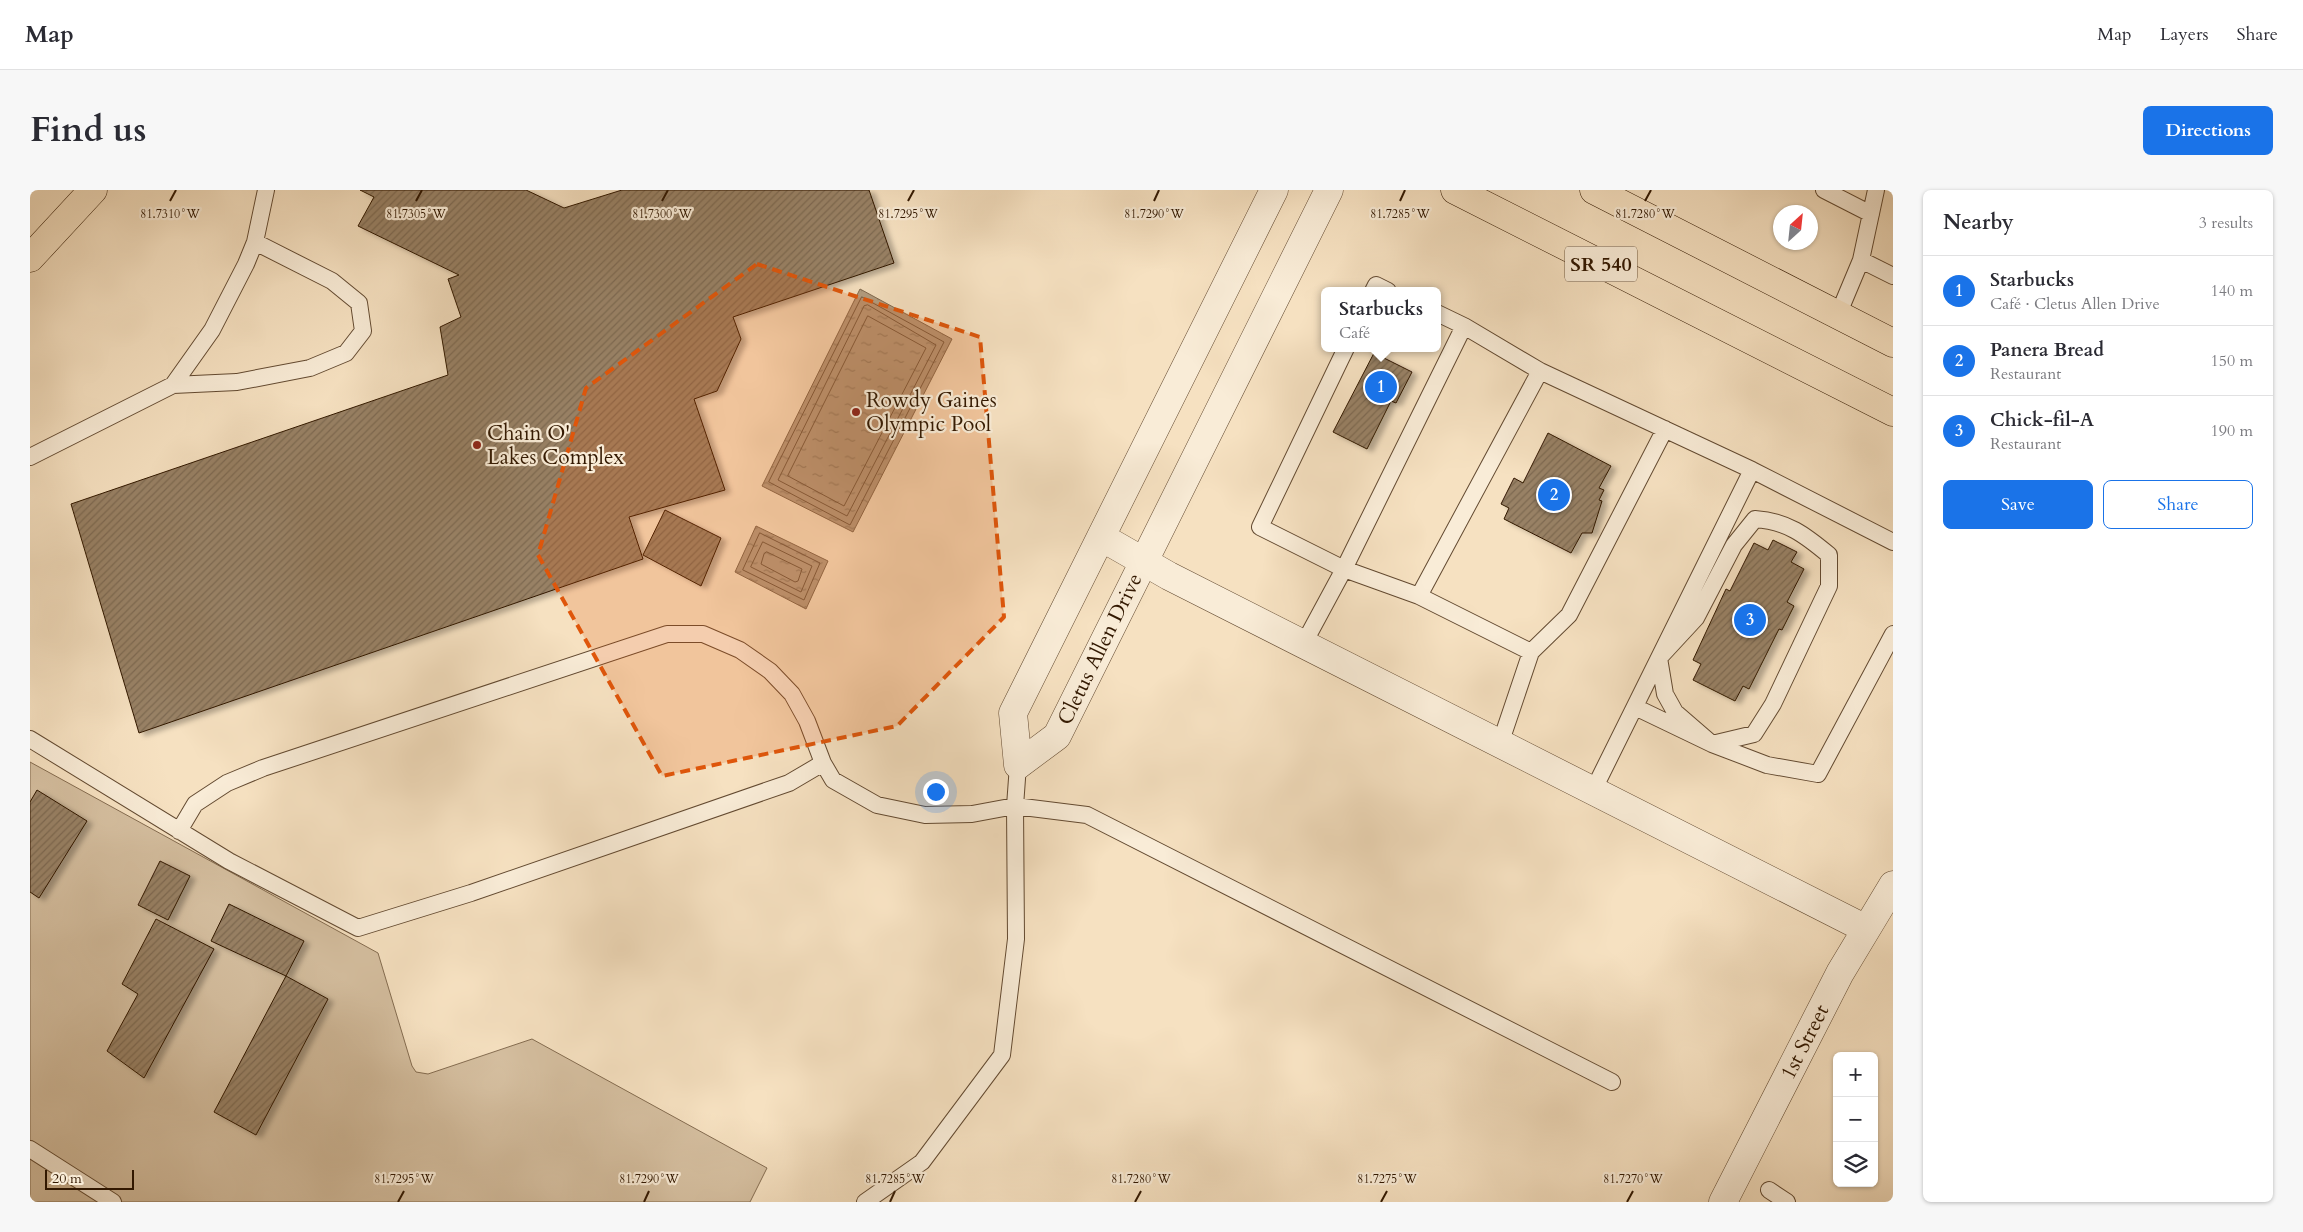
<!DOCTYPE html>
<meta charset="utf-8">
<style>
:root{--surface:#fff;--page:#f7f7f7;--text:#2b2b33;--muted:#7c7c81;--line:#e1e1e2;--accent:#1a73e8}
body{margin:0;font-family:Cardo,serif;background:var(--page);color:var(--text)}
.controls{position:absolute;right:15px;bottom:15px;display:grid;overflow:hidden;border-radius:8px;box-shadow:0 1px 4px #0004}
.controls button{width:45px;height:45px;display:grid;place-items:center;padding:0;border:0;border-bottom:1px solid var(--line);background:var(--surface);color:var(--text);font:25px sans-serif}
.compass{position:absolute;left:1743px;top:15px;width:45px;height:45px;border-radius:50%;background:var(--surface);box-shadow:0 1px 4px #0004;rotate:27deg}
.scale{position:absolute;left:15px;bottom:12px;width:89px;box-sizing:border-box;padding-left:5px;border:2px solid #321801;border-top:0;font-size:14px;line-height:18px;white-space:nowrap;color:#321801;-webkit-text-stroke:4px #f9ecd7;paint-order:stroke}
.you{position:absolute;left:905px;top:601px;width:18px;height:18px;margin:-12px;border:4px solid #fff;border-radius:50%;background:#1a73e8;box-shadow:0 0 0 8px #1a73e833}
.badge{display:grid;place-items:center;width:32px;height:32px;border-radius:50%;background:var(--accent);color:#fff;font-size:16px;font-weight:700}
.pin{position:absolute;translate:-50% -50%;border:2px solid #fff;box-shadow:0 1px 5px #0006}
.popup{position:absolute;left:1291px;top:97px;width:120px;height:65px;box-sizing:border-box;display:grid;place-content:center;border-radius:8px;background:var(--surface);filter:drop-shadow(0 1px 4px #0005);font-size:16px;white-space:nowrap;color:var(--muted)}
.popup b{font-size:19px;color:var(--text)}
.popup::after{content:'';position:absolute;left:50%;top:100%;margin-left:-10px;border:10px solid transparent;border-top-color:var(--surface)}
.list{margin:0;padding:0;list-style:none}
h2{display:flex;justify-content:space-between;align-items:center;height:65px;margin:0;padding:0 20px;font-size:21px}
h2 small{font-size:16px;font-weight:400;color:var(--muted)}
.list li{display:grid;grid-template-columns:32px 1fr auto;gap:15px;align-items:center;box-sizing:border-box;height:70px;padding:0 20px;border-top:1px solid var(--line)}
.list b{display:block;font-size:19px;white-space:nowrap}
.list p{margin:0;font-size:16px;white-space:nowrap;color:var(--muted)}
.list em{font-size:16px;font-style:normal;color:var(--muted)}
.actions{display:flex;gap:10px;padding:15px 20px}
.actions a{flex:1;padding:11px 0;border:1px solid var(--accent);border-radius:8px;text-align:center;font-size:18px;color:var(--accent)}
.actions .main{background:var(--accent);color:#fff}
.icon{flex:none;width:28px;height:28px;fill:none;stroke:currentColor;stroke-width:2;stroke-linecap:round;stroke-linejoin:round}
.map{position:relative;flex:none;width:1863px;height:1012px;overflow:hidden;border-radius:8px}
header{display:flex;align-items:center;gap:30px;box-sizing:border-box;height:70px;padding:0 25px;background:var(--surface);border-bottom:1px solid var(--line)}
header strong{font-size:24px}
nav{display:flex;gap:28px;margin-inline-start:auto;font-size:18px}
.intro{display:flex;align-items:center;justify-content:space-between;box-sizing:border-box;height:120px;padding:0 30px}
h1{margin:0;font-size:35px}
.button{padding:12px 22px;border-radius:8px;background:var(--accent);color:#fff;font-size:18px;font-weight:700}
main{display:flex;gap:30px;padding:0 30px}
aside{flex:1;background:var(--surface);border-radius:8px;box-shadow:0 1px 4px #0004}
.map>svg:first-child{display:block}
.green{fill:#d5bfa0;stroke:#846c50}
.water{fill:url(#water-ripples);stroke:#7f684d}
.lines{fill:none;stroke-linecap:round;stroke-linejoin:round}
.shore{stroke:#725a40;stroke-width:1}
.building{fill:url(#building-hatch);stroke:#321801;filter:url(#shadow)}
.service-casing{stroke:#634a31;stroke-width:18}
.minor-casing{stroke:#634a31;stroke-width:29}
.primary-casing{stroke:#321801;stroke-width:29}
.trunk-casing{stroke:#321801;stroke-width:29}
.service{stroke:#f9ecd7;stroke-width:16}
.minor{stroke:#f9ecd7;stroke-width:28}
.primary{stroke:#f6e1c1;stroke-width:28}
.trunk{stroke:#f6e1c1;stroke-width:28}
.marked{fill:#df560b;fill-opacity:0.2;stroke:#df560b;stroke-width:4;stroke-dasharray:10 6;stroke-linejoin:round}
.ticks{fill:none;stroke:#321801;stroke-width:2}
.poi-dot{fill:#8f2418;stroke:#f9ecd7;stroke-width:2}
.labels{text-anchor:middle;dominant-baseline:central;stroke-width:4.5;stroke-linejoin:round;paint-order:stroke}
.shield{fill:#f9ecd7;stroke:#6e5841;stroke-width:1}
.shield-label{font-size:20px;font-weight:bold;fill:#321801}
.poi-label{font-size:21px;fill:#321801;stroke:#f9ecd7;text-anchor:start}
.street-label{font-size:21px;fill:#321801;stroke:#f9ecd7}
.ticks-label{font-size:12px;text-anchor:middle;fill:#321801;stroke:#f9ecd7;stroke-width:4.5;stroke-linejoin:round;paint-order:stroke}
</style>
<header>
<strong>Map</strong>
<nav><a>Map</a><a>Layers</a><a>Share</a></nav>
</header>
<div class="intro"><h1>Find us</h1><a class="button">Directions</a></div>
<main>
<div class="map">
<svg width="1863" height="1012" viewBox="0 0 1863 1012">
<defs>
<pattern id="water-ripples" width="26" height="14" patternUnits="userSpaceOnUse" patternTransform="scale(1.25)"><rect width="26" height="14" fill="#b39d80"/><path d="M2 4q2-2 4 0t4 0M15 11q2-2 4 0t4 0" fill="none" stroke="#927f66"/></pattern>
<pattern id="building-hatch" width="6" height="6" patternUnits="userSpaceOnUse" patternTransform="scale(1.25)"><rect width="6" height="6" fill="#988165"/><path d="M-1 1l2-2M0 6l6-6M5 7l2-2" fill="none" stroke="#7d6951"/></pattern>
<filter id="shadow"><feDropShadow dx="5.5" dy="3" stdDeviation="2.5" flood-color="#0004"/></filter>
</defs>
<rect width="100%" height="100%" fill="#f6e1c1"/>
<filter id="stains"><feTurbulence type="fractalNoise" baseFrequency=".004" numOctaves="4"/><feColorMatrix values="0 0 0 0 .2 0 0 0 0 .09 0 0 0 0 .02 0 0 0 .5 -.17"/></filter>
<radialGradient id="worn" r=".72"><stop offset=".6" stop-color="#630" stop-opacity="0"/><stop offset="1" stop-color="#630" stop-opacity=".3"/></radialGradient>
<path class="green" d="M0,572l348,191 34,113 4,6 12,2 104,-35 235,129 -17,34h-720z"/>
<path class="water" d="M830,99l92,50 -99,193 -91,-46z
M726,336l72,35 -22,48 -71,-37z"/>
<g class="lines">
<path class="shore" d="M832,107l82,45 -94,183 -81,-43z
M838,115l68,40 -89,171 -69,-36 86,-174z
M838,126l58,32 -82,158 -56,-30z
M730,343l60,30 -16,37 -61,-30z
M733,352l49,24 -11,26 -50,-25z
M737,362l35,17 -4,12 -3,1 -34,-18 3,-10z"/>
</g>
<path class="building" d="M330,0h166l38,18 58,-18h247l25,73 -161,54 8,22 -24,52 -23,8 31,91 -96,27 14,42 -504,174 -68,-229 377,-129 -8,-48 21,-10 -13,-38 11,-4 -101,-49 16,-29z
M1344,163l38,19 -16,31 -5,-2 -24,48 -34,-17z
M1518,243l63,33 -12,22 5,2 -5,10 3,1 -10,32h-10l-11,20 -67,-34 5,-11 -8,-4 13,-26 9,5z
M635,320l56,28 -20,48 -58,-31z
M1743,350l24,12 -6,10 13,7 -17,33 7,4 -12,24 -3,-1 -30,60 -6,-3 -8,15 -42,-21 8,-16 -8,-4 33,-71 4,2 24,-48 14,7z
M7,600l50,31 -48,77 -9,-6v-90z
M130,671l30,15 -22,44 -30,-15z
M199,714l75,37 -18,35 -75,-35z
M126,729l58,30 -70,129 -37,-27 31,-57 -16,-10z
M256,786l42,23 -72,136 -42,-23z"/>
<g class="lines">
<g class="service-casing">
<path id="service" d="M1794,0l47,24
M1831,70l32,16
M1343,101l3,-6 12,6
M1407,123l27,13 76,45
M1808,125l23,-55 15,-70
M1316,158l-86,179 84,42 120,-243
M143,195l64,-3 73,-14 36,-15 17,-22 -4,-28 -27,-22 -77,-39
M0,267l143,-72 39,-55 34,-66 9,-22 11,-52
M1725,329c32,2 50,16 74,36v31l-56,118 -19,30 -42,10 -37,-32 -10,-18 -6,-36 37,-40 38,-73z
M1273,455l41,-76 75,27
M1501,462l-112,-56 121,-225 212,99
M1605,517l77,37 55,21 51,9 75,-140
M0,549l199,122 129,67 113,-35 318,-110 34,-20
M1470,554l31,-92 38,-37 96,-186
M1563,601l159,-321 141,72
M149,641l16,-27 32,-21 36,-15 404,-134h36l37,16 30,21 22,23 15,27 16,42 10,17 44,25 48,10 47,-1 43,-8 72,9 525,267
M0,959l83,53
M1739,1000l18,12
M835,1012l57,-40 80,-107 14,-116 -1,-133 3,-41"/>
</g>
<g class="minor-casing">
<path id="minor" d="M1071,347l68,39 697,353
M988,575l39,-29 272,-546
M988,575l-5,-52 261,-523
M1693,1012l117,-229 53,-88"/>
</g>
<g class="primary-casing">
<path id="primary" d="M1425,0l438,222
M1564,0l299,153"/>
</g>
<g class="trunk-casing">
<path id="trunk" d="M0,68l63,-68"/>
</g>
<use href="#service" class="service"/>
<use href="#minor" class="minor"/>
<use href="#primary" class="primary"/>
<use href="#trunk" class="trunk"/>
</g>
<path class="marked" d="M727,74l223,73 24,280 -107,109 -235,50 -124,-221 48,-167z"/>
<path class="ticks" d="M140,11l6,-11M386,11l6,-11M632,11l6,-11M878,11l6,-11M1124,11l5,-11M1370,11l5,-11M1615,11l6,-11M368,1012l6,-11M614,1012l5,-11M860,1012l5,-11M1105,1012l6,-11M1351,1012l6,-11M1597,1012l6,-11"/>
<g class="poi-dot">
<circle cx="826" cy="222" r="5"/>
<circle cx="447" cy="255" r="5"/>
</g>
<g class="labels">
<rect class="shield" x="1535" y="56.5" width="72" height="35" rx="4"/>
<g class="shield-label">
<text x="1571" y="74">SR 540</text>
</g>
<g class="poi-label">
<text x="836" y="210">Rowdy Gaines<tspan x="836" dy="24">Olympic Pool</tspan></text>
<text x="457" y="243">Chain O'<tspan x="457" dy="24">Lakes Complex</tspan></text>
</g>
<g class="street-label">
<text transform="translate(1070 459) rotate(-64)">Cletus Allen Drive</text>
<text transform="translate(1775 852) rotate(-63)">1st Street</text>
</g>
</g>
<g class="ticks-label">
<text x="140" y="28">81.7310°W</text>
<text x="386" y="28">81.7305°W</text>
<text x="632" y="28">81.7300°W</text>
<text x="878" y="28">81.7295°W</text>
<text x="1124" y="28">81.7290°W</text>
<text x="1370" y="28">81.7285°W</text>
<text x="1615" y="28">81.7280°W</text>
<text x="374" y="993">81.7295°W</text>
<text x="619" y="993">81.7290°W</text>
<text x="865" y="993">81.7285°W</text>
<text x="1111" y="993">81.7280°W</text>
<text x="1357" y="993">81.7275°W</text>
<text x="1603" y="993">81.7270°W</text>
</g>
<rect width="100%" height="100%" filter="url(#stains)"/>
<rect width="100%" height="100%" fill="url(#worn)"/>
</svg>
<div class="controls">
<button>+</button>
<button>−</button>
<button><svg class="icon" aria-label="layers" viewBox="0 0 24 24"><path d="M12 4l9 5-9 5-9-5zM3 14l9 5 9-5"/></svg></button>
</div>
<svg class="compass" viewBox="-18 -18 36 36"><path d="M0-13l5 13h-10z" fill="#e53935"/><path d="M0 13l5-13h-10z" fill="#7c7c81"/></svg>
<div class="scale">20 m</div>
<div class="you"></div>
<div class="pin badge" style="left:1351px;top:197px">1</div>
<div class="popup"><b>Starbucks</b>Café</div>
<div class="pin badge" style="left:1524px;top:305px">2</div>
<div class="pin badge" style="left:1720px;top:430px">3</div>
</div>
<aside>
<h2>Nearby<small>3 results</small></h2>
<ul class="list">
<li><span class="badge">1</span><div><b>Starbucks</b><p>Café · Cletus Allen Drive</p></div><em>140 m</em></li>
<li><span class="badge">2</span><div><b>Panera Bread</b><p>Restaurant</p></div><em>150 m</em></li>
<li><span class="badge">3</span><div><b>Chick-fil-A</b><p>Restaurant</p></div><em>190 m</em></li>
</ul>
<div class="actions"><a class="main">Save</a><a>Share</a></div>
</aside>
</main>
